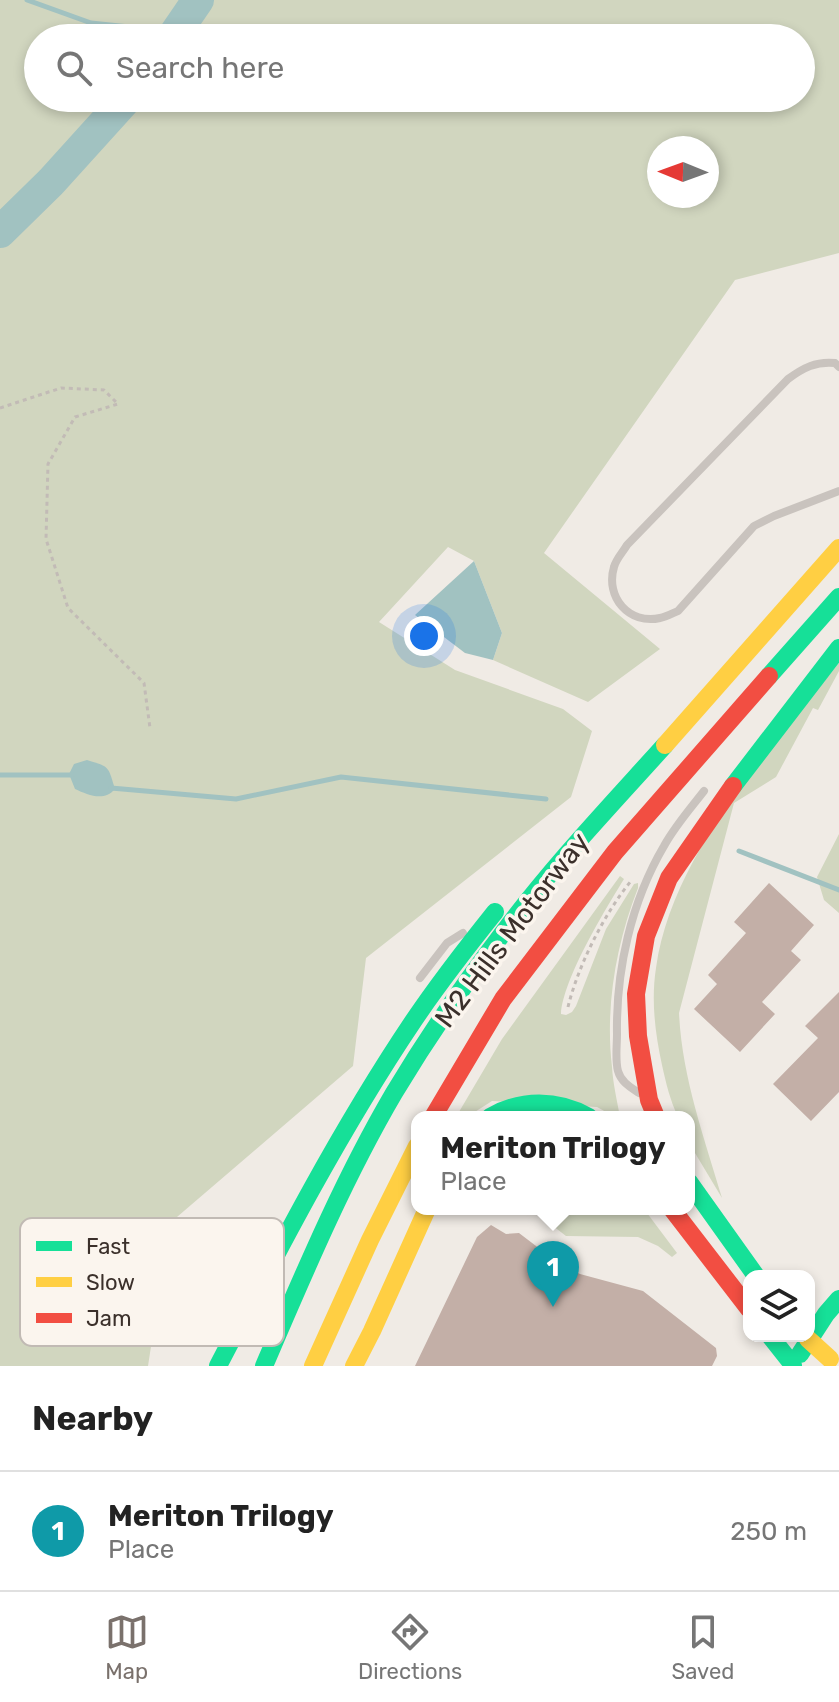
<!DOCTYPE html>
<style>
:root{--surface:#fff;--page:#f6f6f6;--text:#222;--muted:#767676;--line:#e0e0e0;--accent:#7a716c}
body{margin:0;font-family:Rubik,sans-serif;background:var(--page);color:var(--text)}
.controls{position:absolute;right:24px;bottom:24px;display:grid;overflow:hidden;border-radius:16px;box-shadow:0 4px 12px #0003}
.controls button{width:72px;height:72px;display:grid;place-items:center;padding:0;border:0;border-bottom:2px solid var(--line);background:var(--surface);color:var(--text);font:40px sans-serif}
.compass{position:absolute;left:647px;top:136px;width:72px;height:72px;border-radius:50%;background:var(--surface);box-shadow:0 4px 12px #0003;rotate:271deg}
.you{position:absolute;left:424px;top:636px;width:28px;height:28px;margin:-20px;border:6px solid #fff;border-radius:50%;background:#1a73e8;box-shadow:0 0 0 12px #1a73e833}
.badge{display:grid;place-items:center;width:52px;height:52px;border-radius:50%;background:var(--accent);color:#fff;font-size:26px;font-weight:700}
.pin{position:absolute;translate:-50% -66px;filter:drop-shadow(0 2px 4px #0008)}
.pin::after{content:'';position:absolute;top:42px;width:28px;height:24px;background:inherit;clip-path:polygon(0 0,100% 0,50% 100%)}
.popup{position:absolute;left:411px;top:1111px;width:284px;height:104px;box-sizing:border-box;display:grid;place-content:center;border-radius:16px;background:var(--surface);filter:drop-shadow(0 2px 6px #0005);font-size:26px;white-space:nowrap;color:var(--muted)}
.popup b{font-size:30px;color:var(--text)}
.popup::after{content:'';position:absolute;left:50%;top:100%;margin-left:-16px;border:16px solid transparent;border-top-color:var(--surface)}
.list{margin:0;padding:0;list-style:none}
h2{display:flex;justify-content:space-between;align-items:center;height:104px;margin:0;padding:0 32px;font-size:34px}
h2 small{font-size:26px;font-weight:400;color:var(--muted)}
.list li{display:grid;grid-template-columns:52px 1fr auto;gap:24px;align-items:center;box-sizing:border-box;height:120px;padding:0 32px;border-top:2px solid var(--line)}
.list b{display:block;font-size:30px;white-space:nowrap}
.list p{margin:0;font-size:26px;white-space:nowrap;color:var(--muted)}
.list em{font-size:26px;font-style:normal;color:var(--muted)}
.icon{flex:none;width:44px;height:44px;fill:none;stroke:currentColor;stroke-width:2;stroke-linecap:round;stroke-linejoin:round}
.map{position:relative;flex:none;width:839px;height:1366px;overflow:hidden}
.search{position:absolute;background:var(--surface);box-shadow:0 4px 12px #0003;left:24px;right:24px;top:24px;height:88px;display:flex;align-items:center;gap:20px;box-sizing:border-box;padding:0 28px;border-radius:44px;color:var(--muted);font-size:30px}
.sheet{height:224px;background:var(--surface)}
nav{display:flex;justify-content:space-around;align-items:center;box-sizing:border-box;height:112px;border-top:2px solid var(--line);background:var(--surface);font-size:22px;color:var(--muted)}
nav a{display:grid;justify-items:center;gap:4px}
nav .on{color:var(--accent)}
.map>svg:first-child{display:block}
.green{fill:#d1d6bf;fill-rule:evenodd}
.water{fill:#a1c2c1}
.lines{fill:none;stroke-linecap:round;stroke-linejoin:round}
.stream{stroke:#a1c2c1;stroke-width:5}
.river{stroke:#a1c2c1;stroke-width:32}
.building{fill:#c3afa7}
.path{stroke:#c2bbb6;stroke-width:3;stroke-dasharray:4 4;stroke-linecap:butt}
.lane{stroke:#c9c3be;stroke-width:8}
.fast{stroke:#16e098;stroke-width:18}
.slow{stroke:#ffcf43;stroke-width:18}
.jam{stroke:#f24e42;stroke-width:18}
.labels{text-anchor:middle;dominant-baseline:central;stroke-width:7;stroke-linejoin:round;paint-order:stroke}
.street-label{font-size:28px;fill:#3b302b;stroke:#fbf5ee}
.key{fill:#fbf5ee;stroke:#c1bab4;stroke-width:2}
.key-label{font-size:22px;fill:#3b302b}
</style>
<div class="map">
<svg width="839" height="1366" viewBox="0 0 839 1366">
<rect width="100%" height="100%" fill="#f0ebe5"/>
<path class="green" d="M0,0h839v253l-104,27 -191,273 116,96 -72,53 -95,-42 9,-27 -28,-72 -26,-14 -69,75 76,48 108,39 29,22 -21,66 -205,161 -13,108 -183,157 -22,143h-148zM38,38h763v60h-763zM659,148h48v48h-48z
M839,663v8l-21,39 -5,-2 -37,69 -42,26 -55,210c3,64 25,124 43,185l-33,-55v-26h-11c-8,-17 -12,-34 -16,-52 -7,-32 -11,-65 -6,-97 16,-114 114,-218 183,-305z
M839,834v79l-15,-13 -7,-23z
M620,876l4,3c-19,31 -61,100 -63,135l5,1 6,-3 4,-6 30,-77 28,-45 4,-1v5c-22,56 -33,119 -26,179 1,17 5,33 8,50h-5l-18,-10 -105,-6 -25,16h-11l46,-78z
M531,1209h113l33,44 -5,4 -14,-11 -20,-9 -72,-1z"/>
<path class="water" d="M474,561l28,72 -9,27 -28,-7 -50,-38z
M87,760c23,7 21,6 28,29 -11,13 -27,6 -40,0l-6,-15 5,-10z"/>
<g class="lines">
<path class="stream" d="M27,0l64,23 86,9
M0,775h72
M111,788l125,11 105,-22 205,22
M739,851l100,39"/>
<path class="river" d="M172,38l26,-38
M0,232l51,-50 76,-84"/>
</g>
<path class="building" d="M769,883l45,42 -23,26 10,9 -39,42 13,12 -35,38 -46,-43 23,-25 -9,-9 38,-42 -12,-11z
M839,992v100l-28,29 -38,-37 45,-46 -13,-12z
M491,1225l15,9 13,-1 38,29 23,12 63,17 73,57 1,8 -5,10h-297l62,-129z"/>
<g class="lines">
<path class="path" d="M0,408l61,-20 43,2 14,14 -43,13 -27,47 -2,75 22,69 76,75 6,45
M568,1007c10,-41 36,-93 63,-126"/>
<path class="lane" d="M839,367l-4,-4c-19,-2 -32,5 -47,16l-161,166c-4,7 -11,14 -13,22 -9,30 15,58 46,51 6,-1 13,-5 18,-7l76,-85 20,-10 65,-25
M420,978l27,-35 16,-10
M639,1093c-9,-6 -18,-11 -21,-22 -3,-11 -1,-25 -1,-37 -1,-64 14,-132 47,-188 11,-20 26,-37 40,-55"/>
<path class="fast" d="M769,676l70,-79
M733,786l106,-138
M490,1117c31,-18 67,-18 99,0
M689,1182l67,94
M770,1336l23,29
M805,1336l3,3
M800,1354l26,-40 13,-15
M218,1366c61,-118 122,-236 196,-346 25,-37 53,-73 81,-108
M264,1366c40,-93 79,-186 130,-273 33,-55 70,-109 109,-160 49,-66 107,-127 162,-188"/>
<path class="slow" d="M665,745l174,-197
M808,1339l22,20
M313,1366l57,-126 47,-94
M354,1366l18,-35 55,-122"/>
<path class="jam" d="M433,1117l70,-118 112,-147 154,-176
M656,1117l-7,-17 -11,-64 -2,-42 10,-58 23,-58 64,-92
M672,1209l77,100"/>
</g>
<g class="labels">
<g class="street-label">
<text transform="translate(512 930) rotate(-53)">M2 Hills Motorway</text>
</g>
</g>
<rect x="20" y="1218" width="264" height="128" rx="12" class="key"/>
<rect x="36" y="1241" width="36" height="10" fill="#16e098"/>
<rect x="36" y="1277" width="36" height="10" fill="#ffcf43"/>
<rect x="36" y="1313" width="36" height="10" fill="#f24e42"/>
<g class="key-label">
<text x="86" y="1254">Fast</text>
<text x="86" y="1290">Slow</text>
<text x="86" y="1326">Jam</text>
</g>
</svg>
<div class="controls">
<button><svg class="icon" aria-label="layers" viewBox="0 0 24 24"><path d="M12 4l9 5-9 5-9-5zM3 14l9 5 9-5"/></svg></button>
</div>
<svg class="compass" viewBox="-18 -18 36 36"><path d="M0-13l5 13h-10z" fill="#e53935"/><path d="M0 13l5-13h-10z" fill="#767676"/></svg>
<div class="you"></div>
<div class="pin badge" style="left:553px;top:1307px;background:#0f9aa8">1</div>
<div class="popup"><b>Meriton Trilogy</b>Place</div>
<div class="search"><svg class="icon" aria-label="search" viewBox="0 0 24 24"><circle cx="10" cy="10" r="6"/><path d="M15 15l6 6"/></svg>Search here</div>
</div>
<section class="sheet">
<h2>Nearby<small></small></h2>
<ul class="list">
<li><span class="badge" style="background:#0f9aa8">1</span><div><b>Meriton Trilogy</b><p>Place</p></div><em>250 m</em></li>
</ul>
</section>
<nav>
<a class="on"><svg class="icon" aria-label="map" viewBox="0 0 24 24"><path d="M3 6l6-2 6 2 6-2v14l-6 2-6-2-6 2zM9 4v14M15 6v14"/></svg>Map</a>
<a><svg class="icon" aria-label="directions" viewBox="0 0 24 24"><path d="M12 3l9 9-9 9-9-9zM9 14v-3h6M13 9l2 2-2 2"/></svg>Directions</a>
<a><svg class="icon" aria-label="saved" viewBox="0 0 24 24"><path d="M7 4h10v16l-5-4-5 4z"/></svg>Saved</a>
</nav>
